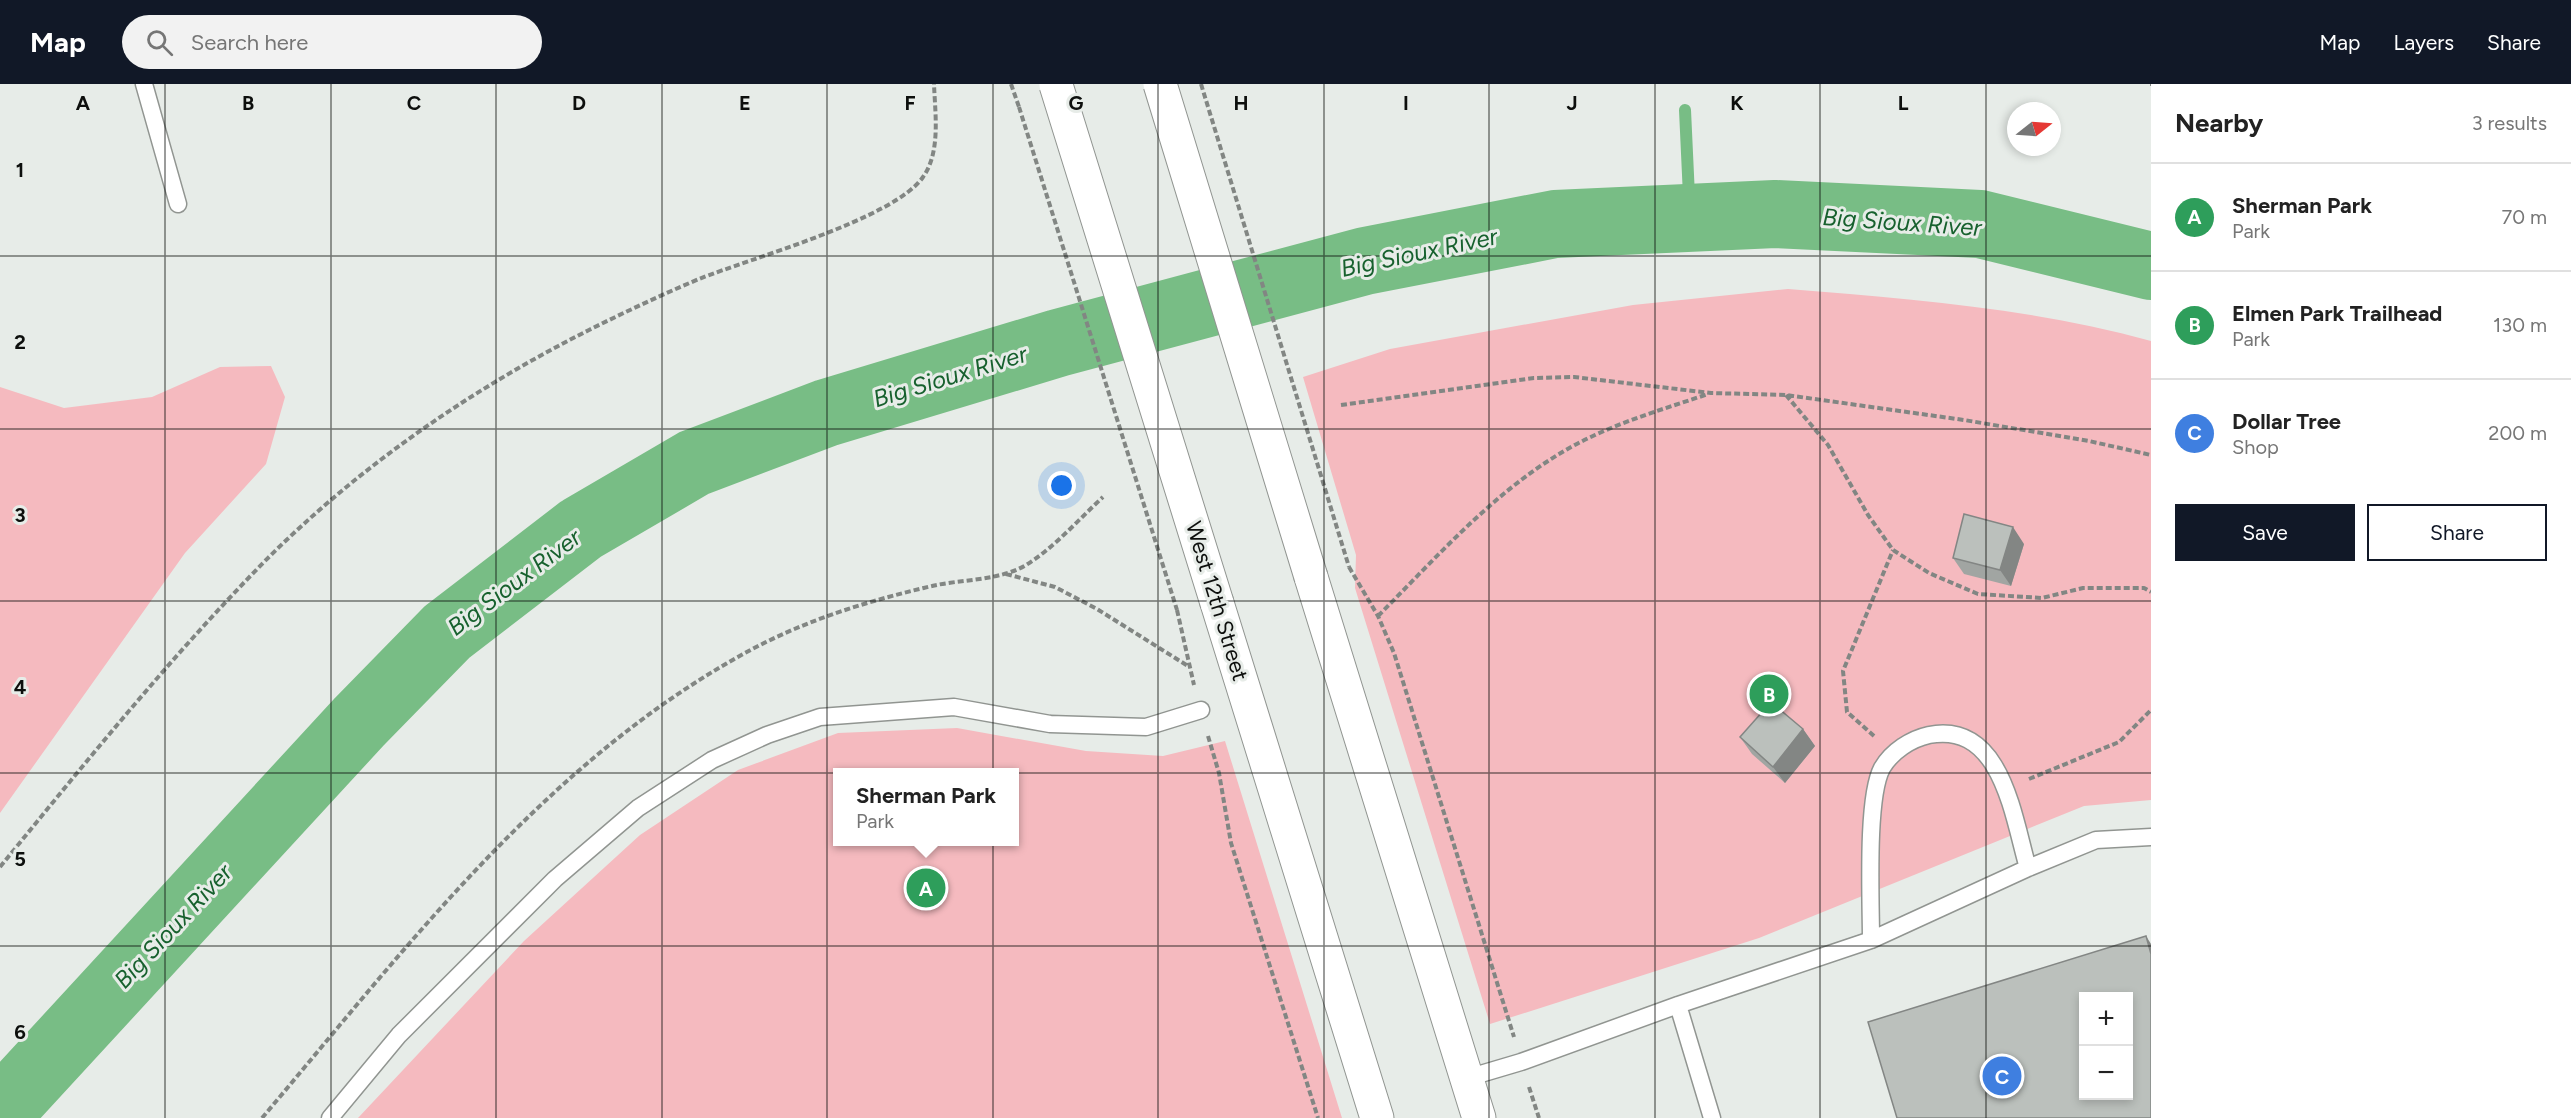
<!DOCTYPE html>
<meta charset="utf-8">
<style>
:root{--surface:#fff;--page:#f2f2f2;--text:#222;--muted:#767676;--line:#e0e0e0;--accent:#111827}
body{margin:0;font-family:Figtree,sans-serif;background:var(--page);color:var(--text)}
.controls{position:absolute;right:18px;bottom:18px;display:grid;overflow:hidden;border-radius:0px;box-shadow:0 3px 9px #0003}
.controls button{width:54px;height:54px;display:grid;place-items:center;padding:0;border:0;border-bottom:2px solid var(--line);background:var(--surface);color:var(--text);font:30px sans-serif}
.compass{position:absolute;left:2007px;top:18px;width:54px;height:54px;border-radius:50%;background:var(--surface);box-shadow:0 3px 9px #0003;rotate:73deg}
.you{position:absolute;left:1062px;top:402px;width:21px;height:21px;margin:-15px;border:4px solid #fff;border-radius:50%;background:#1a73e8;box-shadow:0 0 0 9px #1a73e833}
.badge{display:grid;place-items:center;width:39px;height:39px;border-radius:50%;background:var(--accent);color:#fff;font-size:20px;font-weight:700}
.pin{position:absolute;translate:-50% -50%;border:3px solid #fff;box-shadow:0 2px 6px #0006}
.popup{position:absolute;left:833px;top:684px;width:186px;height:78px;box-sizing:border-box;display:grid;place-content:center;border-radius:0px;background:var(--surface);filter:drop-shadow(0 2px 4px #0005);font-size:20px;white-space:nowrap;color:var(--muted)}
.popup b{font-size:22px;color:var(--text)}
.popup::after{content:'';position:absolute;left:50%;top:100%;margin-left:-12px;border:12px solid transparent;border-top-color:var(--surface)}
.list{margin:0;padding:0;list-style:none}
h2{display:flex;justify-content:space-between;align-items:center;height:78px;margin:0;padding:0 24px;font-size:26px}
h2 small{font-size:20px;font-weight:400;color:var(--muted)}
.list li{display:grid;grid-template-columns:39px 1fr auto;gap:18px;align-items:center;box-sizing:border-box;height:108px;padding:0 24px;border-top:2px solid var(--line)}
.list b{display:block;font-size:22px;white-space:nowrap}
.list p{margin:0;font-size:20px;white-space:nowrap;color:var(--muted)}
.list em{font-size:20px;font-style:normal;color:var(--muted)}
.actions{display:flex;gap:12px;padding:18px 24px}
.actions a{flex:1;padding:14px 0;border:2px solid var(--accent);border-radius:0px;text-align:center;font-size:21px;color:var(--accent)}
.actions .main{background:var(--accent);color:#fff}
.icon{flex:none;width:33px;height:33px;fill:none;stroke:currentColor;stroke-width:2;stroke-linecap:round;stroke-linejoin:round}
.map{position:relative;flex:none;width:2151px;height:1034px;overflow:hidden}
header{display:flex;align-items:center;gap:36px;box-sizing:border-box;height:84px;padding:0 30px;background:var(--accent);color:#fff}
header strong{font-size:28px}
nav{display:flex;gap:33px;margin-inline-start:auto;font-size:21px}
.search{width:420px;height:54px;background:var(--page);display:flex;align-items:center;gap:15px;box-sizing:border-box;padding:0 21px;border-radius:33px;color:var(--muted);font-size:22px}
main{display:flex}
aside{flex:1;background:var(--surface)}
.map>svg:first-child{display:block}
.green{fill:#f5babf;fill-rule:evenodd}
.lines{fill:none;stroke-linecap:round;stroke-linejoin:round}
.stream{stroke:#78bd85;stroke-width:12}
.river{stroke:#78bd85;stroke-width:68}
.service-casing{stroke:#919591;stroke-width:19}
.primary-casing{stroke:#919591;stroke-width:35}
.path{stroke:#828683;stroke-width:4;stroke-dasharray:6 3;stroke-linecap:butt}
.service{stroke:#fff;stroke-width:16}
.primary{stroke:#fff;stroke-width:33}
.primary-bridge-casing{stroke:#919591;stroke-width:35;stroke-linecap:butt}
.path-bridge{stroke:#828683;stroke-width:4;stroke-dasharray:6 3;stroke-linecap:butt}
.primary-bridge{stroke:#fff;stroke-width:33}
.wall{fill:#a1a5a2}
.shaded-wall{fill:#838684}
.building{fill:#bbc0bc;stroke:#838684;stroke-width:1.5;fill-rule:evenodd}
.grid{fill:none;stroke:#0d0f0d;stroke-width:1.5;stroke-opacity:0.55}
.labels{text-anchor:middle;dominant-baseline:central;stroke-width:6;stroke-linejoin:round;paint-order:stroke}
.street-label{font-size:22px;fill:#0d0f0d;stroke:#e7ece8}
.water-label{font-size:24px;font-style:italic;fill:#17612e;stroke:#e7ece8}
.grid-label{font-size:20px;text-anchor:middle;font-weight:bold;fill:#0d0f0d;stroke:#e7ece8;stroke-width:6;stroke-linejoin:round;paint-order:stroke}
</style>
<header>
<strong>Map</strong>
<div class="search"><svg class="icon" aria-label="search" viewBox="0 0 24 24"><circle cx="10" cy="10" r="6"/><path d="M15 15l6 6"/></svg>Search here</div>
<nav><a>Map</a><a>Layers</a><a>Share</a></nav>
</header>
<main>
<div class="map">
<svg width="2151" height="1034" viewBox="0 0 2151 1034">
<rect width="100%" height="100%" fill="#e7ece8"/>
<path class="green" d="M1788,205c122,10 244,19 363,52v459l-67,6 -325,132 -269,86 -135,-436 1,-33 -53,-178 87,-28 243,-44z
M271,282l14,31 -19,67 -81,89 -185,260v-426l64,21 88,-11 68,-30z
M957,644l129,23 77,5 62,-15 117,377h-984l166,-177 116,-106 98,-65 100,-37zM1014,688v70h-176v-70z"/>
<g class="lines">
<path class="stream" d="M1685,26l5,108"/>
<path class="river" d="M0,1028l359,-390 88,-90 134,-103 113,-66 132,-50 232,-70 307,-82 190,-37 220,-10 205,10 171,42"/>
<g class="service-casing">
<path id="service" d="M144,0l34,120
M1871,856c0,-39 -5,-142 11,-172 10,-17 29,-29 47,-33 73,-14 84,82 99,133
M1678,921l34,113
M1467,994l54,-16 157,-57 193,-65 157,-72 68,-28 55,-3
M330,1034l69,-83 156,-156 83,-71 74,-48 55,-25 53,-18 134,-10 96,17 96,3 55,-17"/>
</g>
<g class="primary-casing">
<path id="primary" d="M1311,493l168,541
M1217,519l160,515"/>
</g>
<path class="path" d="M1011,0l8,23
M2150,0h1
M1786,311l42,50 40,70 25,35 36,23 49,21 64,4 41,-10h61l7,4
M1341,321l193,-27 40,-1 137,16 75,2 178,25 125,21 62,14
M1349,483l29,49 16,37 120,384
M1006,490l49,13 42,22 91,57
M1177,526l17,75
M1378,532c66,-66 131,-142 217,-181 37,-17 75,-28 113,-41
M1208,652l11,37 12,70 87,275
M1874,652l-27,-24 -4,-41 50,-121
M2029,695l90,-37 32,-32
M0,783c85,-104 169,-208 263,-304 94,-95 207,-173 326,-233 36,-18 72,-35 110,-51 52,-21 195,-60 224,-102 18,-25 12,-64 11,-93
M1529,1003l10,31
M262,1034c144,-170 283,-355 483,-465 58,-32 122,-52 187,-67 30,-7 67,-5 94,-21 29,-18 52,-45 77,-68"/>
<use href="#service" class="service"/>
<use href="#primary" class="primary"/>
<g class="primary-bridge-casing">
<path id="primary-bridge" d="M1160,0l151,493
M1056,1l161,518"/>
</g>
<path class="path-bridge" d="M1201,0l148,483
M1019,23l158,503"/>
<use href="#primary-bridge" class="primary-bridge"/>
</g>
<path class="wall" d="M2024,460l-13,42 -47,-12 -11,-16z
M1803,645l12,17 -30,37 -33,-29 -12,-17z"/>
<path class="shaded-wall" d="M2013,443l11,17 -13,42 -11,-16z
M1803,645l12,17 -30,37 -12,-16z
M2146,852l5,8v10z"/>
<path class="building" d="M1964,430l49,13 -13,43 -47,-12z
M1771,618l32,27 -30,38 -33,-30z
M2146,852l5,18v164h-254l-29,-96zM2084,912h44v99h-44z"/>
<path class="grid" d="M165,0v1034M331,0v1034M496,0v1034M662,0v1034M827,0v1034M993,0v1034M1158,0v1034M1324,0v1034M1489,0v1034M1655,0v1034M1820,0v1034M1986,0v1034M0,172h2151M0,345h2151M0,517h2151M0,689h2151M0,862h2151"/>
<g class="labels">
<g class="street-label">
<text transform="translate(1217 517) rotate(73)">West 12th Street</text>
</g>
<g class="water-label">
<text transform="translate(1902 138) rotate(4)">Big Sioux River</text>
<text transform="translate(1419 168) rotate(-12)">Big Sioux River</text>
<text transform="translate(950 292) rotate(-17)">Big Sioux River</text>
<text transform="translate(514 498) rotate(-37)">Big Sioux River</text>
<text transform="translate(173 842) rotate(-47)">Big Sioux River</text>
</g>
</g>
<g class="grid-label">
<text x="83" y="26">A</text>
<text x="248" y="26">B</text>
<text x="414" y="26">C</text>
<text x="579" y="26">D</text>
<text x="745" y="26">E</text>
<text x="910" y="26">F</text>
<text x="1076" y="26">G</text>
<text x="1241" y="26">H</text>
<text x="1406" y="26">I</text>
<text x="1572" y="26">J</text>
<text x="1737" y="26">K</text>
<text x="1903" y="26">L</text>
<text x="20" y="93">1</text>
<text x="20" y="265">2</text>
<text x="20" y="438">3</text>
<text x="20" y="610">4</text>
<text x="20" y="782">5</text>
<text x="20" y="955">6</text>
</g>
</svg>
<div class="controls">
<button>+</button>
<button>−</button>
</div>
<svg class="compass" viewBox="-18 -18 36 36"><path d="M0-13l5 13h-10z" fill="#e53935"/><path d="M0 13l5-13h-10z" fill="#767676"/></svg>
<div class="you"></div>
<div class="pin badge" style="left:926px;top:804px;background:#2e9e5b">A</div>
<div class="popup"><b>Sherman Park</b>Park</div>
<div class="pin badge" style="left:1769px;top:610px;background:#2e9e5b">B</div>
<div class="pin badge" style="left:2002px;top:992px;background:#3f7fe0">C</div>
</div>
<aside>
<h2>Nearby<small>3 results</small></h2>
<ul class="list">
<li><span class="badge" style="background:#2e9e5b">A</span><div><b>Sherman Park</b><p>Park</p></div><em>70 m</em></li>
<li><span class="badge" style="background:#2e9e5b">B</span><div><b>Elmen Park Trailhead</b><p>Park</p></div><em>130 m</em></li>
<li><span class="badge" style="background:#3f7fe0">C</span><div><b>Dollar Tree</b><p>Shop</p></div><em>200 m</em></li>
</ul>
<div class="actions"><a class="main">Save</a><a>Share</a></div>
</aside>
</main>
